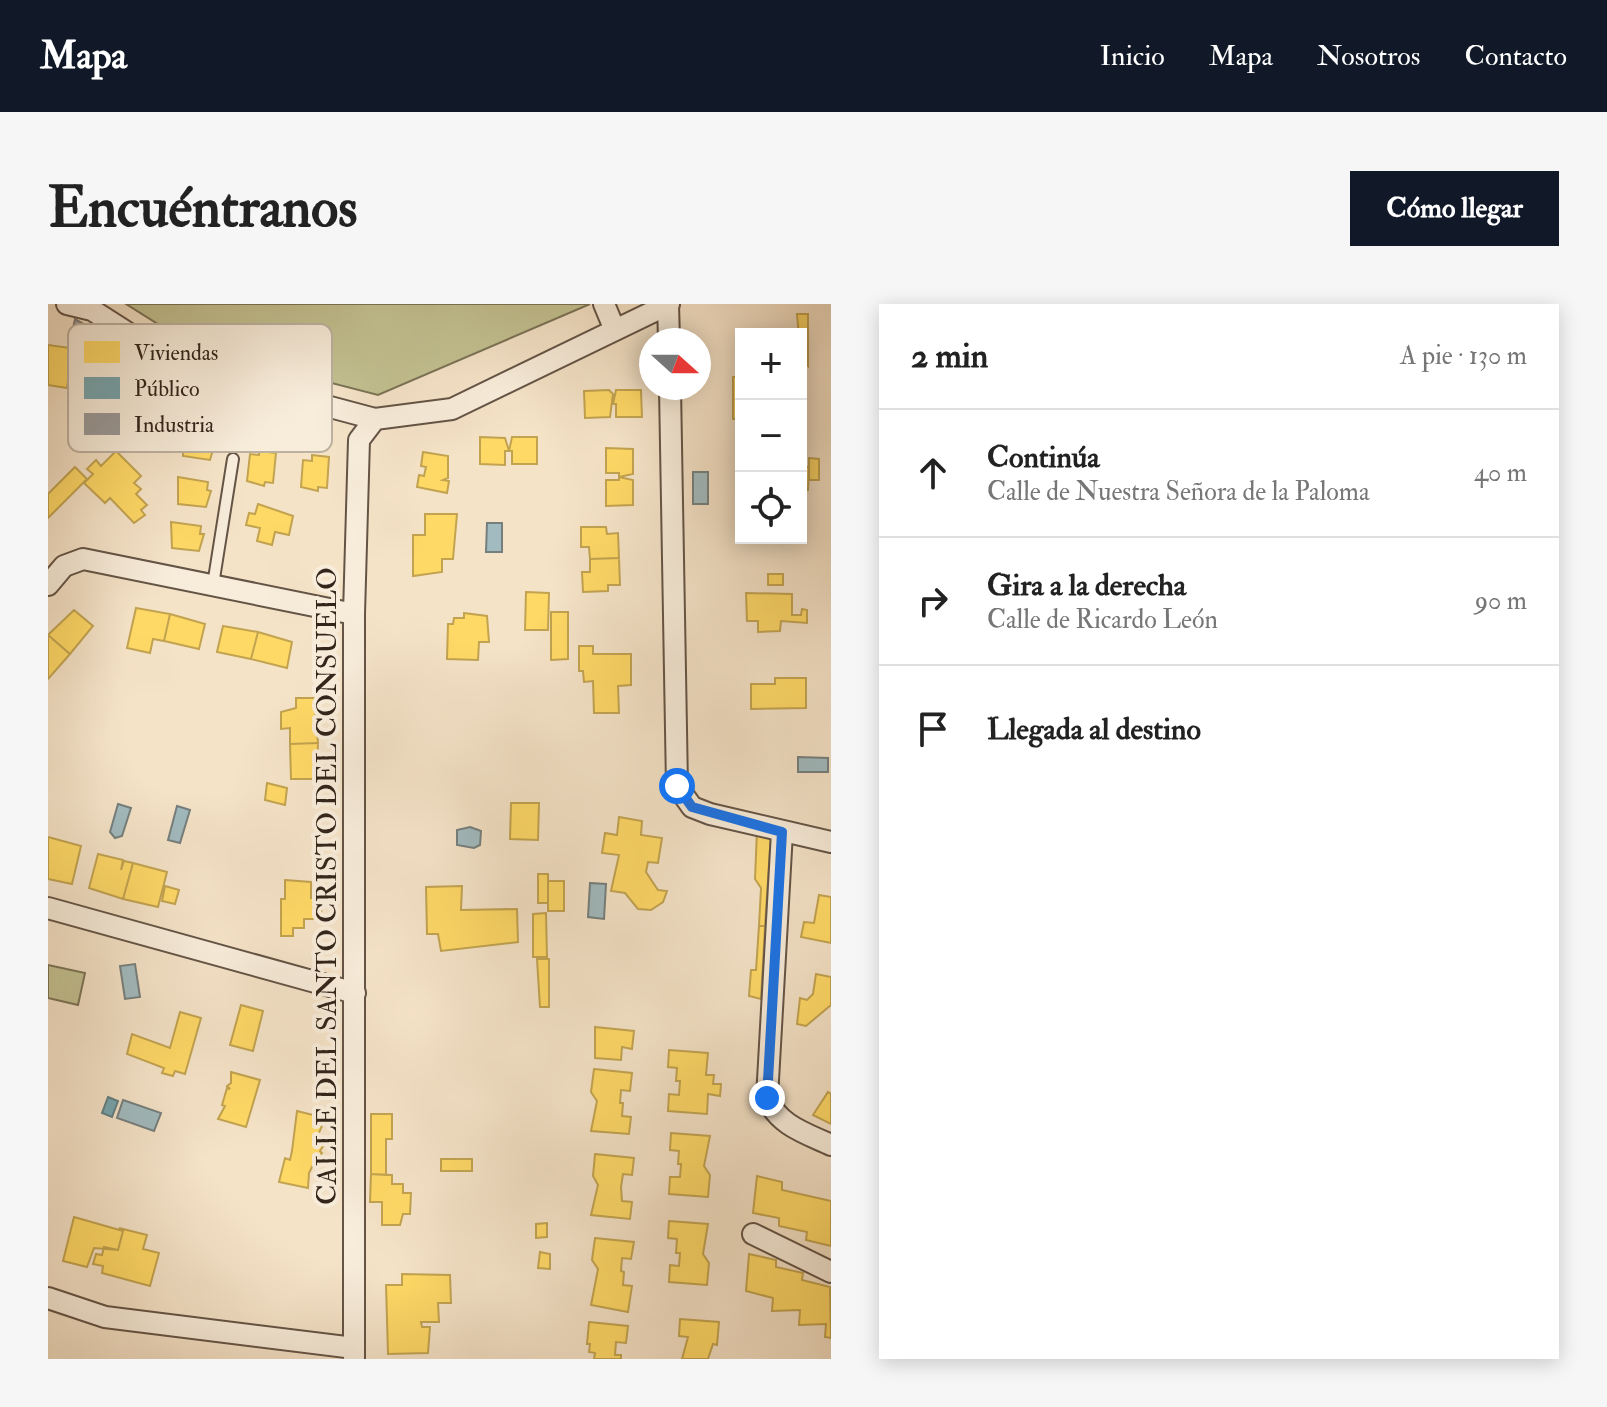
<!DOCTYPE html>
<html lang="es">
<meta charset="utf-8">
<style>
:root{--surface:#fff;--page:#f6f6f6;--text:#222;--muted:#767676;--line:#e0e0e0;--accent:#111827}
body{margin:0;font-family:"IM FELL Double Pica",serif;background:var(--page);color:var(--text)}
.controls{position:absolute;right:24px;top:24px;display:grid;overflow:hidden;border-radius:0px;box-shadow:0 4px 20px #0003}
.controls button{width:72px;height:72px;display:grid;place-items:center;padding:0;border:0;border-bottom:2px solid var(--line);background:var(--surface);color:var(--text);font:40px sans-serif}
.compass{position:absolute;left:591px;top:24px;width:72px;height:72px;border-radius:50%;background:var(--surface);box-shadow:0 4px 20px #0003;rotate:111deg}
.stop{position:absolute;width:24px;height:24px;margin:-18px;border:6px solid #1a73e8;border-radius:50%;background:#fff}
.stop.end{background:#1a73e8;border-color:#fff;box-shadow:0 2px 8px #0008}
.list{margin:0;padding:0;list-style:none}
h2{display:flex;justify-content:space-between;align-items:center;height:104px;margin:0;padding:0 32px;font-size:34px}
h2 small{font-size:26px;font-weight:400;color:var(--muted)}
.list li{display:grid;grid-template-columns:52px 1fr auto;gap:24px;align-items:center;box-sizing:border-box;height:128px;padding:0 32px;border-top:2px solid var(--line)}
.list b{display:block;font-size:30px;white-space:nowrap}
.list p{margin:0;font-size:26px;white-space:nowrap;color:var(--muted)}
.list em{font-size:26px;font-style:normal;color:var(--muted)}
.icon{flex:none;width:44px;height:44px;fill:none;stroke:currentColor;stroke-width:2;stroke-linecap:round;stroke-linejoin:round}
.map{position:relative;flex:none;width:783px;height:1055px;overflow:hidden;border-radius:0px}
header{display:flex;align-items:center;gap:48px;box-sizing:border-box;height:112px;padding:0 40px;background:var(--accent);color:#fff}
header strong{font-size:38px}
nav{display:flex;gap:44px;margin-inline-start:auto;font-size:28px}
.intro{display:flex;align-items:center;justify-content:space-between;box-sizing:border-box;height:192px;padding:0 48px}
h1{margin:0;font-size:56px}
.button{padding:20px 36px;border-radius:0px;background:var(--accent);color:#fff;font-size:28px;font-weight:700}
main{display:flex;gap:48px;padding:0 48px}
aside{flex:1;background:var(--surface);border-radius:0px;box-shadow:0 4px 20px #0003}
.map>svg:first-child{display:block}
.green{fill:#c3c191;stroke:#7b7356;stroke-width:2}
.water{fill:#a1bbc0;stroke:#757f7e;stroke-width:2}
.homes{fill:#ffd966;stroke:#c2a350;stroke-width:2}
.public{fill:#76a5af;stroke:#627f83;stroke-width:2}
.industry{fill:#999;stroke:#7a7673;stroke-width:2}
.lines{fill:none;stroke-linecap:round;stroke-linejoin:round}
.lane-casing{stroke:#645446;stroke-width:14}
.street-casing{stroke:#645446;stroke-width:24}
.lane{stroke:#f8eddb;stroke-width:10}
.street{stroke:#f8eddb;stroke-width:20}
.route{stroke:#1a73e8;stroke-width:10}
.labels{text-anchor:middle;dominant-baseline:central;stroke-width:8;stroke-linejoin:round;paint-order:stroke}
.street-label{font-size:28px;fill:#33251b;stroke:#f8eddb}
.key{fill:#f8eddb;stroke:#bdb1a1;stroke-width:2}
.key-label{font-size:22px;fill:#33251b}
</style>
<header>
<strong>Mapa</strong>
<nav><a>Inicio</a><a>Mapa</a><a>Nosotros</a><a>Contacto</a></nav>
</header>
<div class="intro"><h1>Encuéntranos</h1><a class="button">Cómo llegar</a></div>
<main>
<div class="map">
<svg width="783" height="1055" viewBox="0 0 783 1055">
<rect width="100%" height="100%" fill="#f5e3c8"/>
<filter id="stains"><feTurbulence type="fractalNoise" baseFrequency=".0025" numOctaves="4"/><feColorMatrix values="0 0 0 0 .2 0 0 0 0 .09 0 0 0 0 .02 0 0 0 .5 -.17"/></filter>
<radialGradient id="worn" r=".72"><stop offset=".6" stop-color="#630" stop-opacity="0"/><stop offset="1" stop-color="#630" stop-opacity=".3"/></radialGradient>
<path class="green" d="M78,0h464l-212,91 -182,-47z
M0,661l37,8 -7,32 -30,-7z"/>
<path class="water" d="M645,168h15v32h-15z
M439,219h15v29h-16z
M750,453l30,1v14h-30z
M70,500l13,4 -9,28 -7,2 -5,-6z
M129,502l13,4 -10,33 -12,-3z
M422,523l11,4 -1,14 -6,3 -17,-3v-15z
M542,579l16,1 -2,35 -16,-2z
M87,660l5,33 -15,2 -5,-33z
M75,796l38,13 -7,18 -37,-13z"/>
<path class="homes" d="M749,10h11v52l-7,-6z
M0,41l30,4 -5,33 -5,-1 -1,7 -19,-3z
M685,73h8v42h-8z
M561,86l4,4 -3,23 -25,1 -1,-27z
M568,86h25l1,27h-26v-13h-3z
M135,126l30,4 -2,9h4l-5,17 -27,-4z
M432,133l25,1 4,13h-4v14l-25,-1z
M464,133h25v27h-25v-13h-3z
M558,144l27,1v25l-14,3v-4h-13z
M68,147l25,25 -7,7 7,6 -5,5 11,11 -6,5 4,5 -11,8 -24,-25 -5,5 -21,-20 9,-9 -6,-5 9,-9 5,6z
M211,147l17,2 -3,30 -8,-1 -1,4 -17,-5 3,-27 9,1z
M375,148l25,4v22l-5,2 6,1 -2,12 -30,-6 2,-12 5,1 2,-9 -5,-1z
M264,151l17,2 -2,31 -9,-1v4l-17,-4 2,-27 9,1z
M761,154l10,1v21h-10z
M27,163l12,12 -39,39v-24z
M753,163h8l-1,23h-7z
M130,173l30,5 -1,8 4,1 -5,16 -28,-3z
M571,173l14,3v25l-27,1v-26h13z
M210,200l35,12 -4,19 -14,-3 -3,13 -15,-4 3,-13 -14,-3 3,-12 6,1z
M377,210h32l-4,45h-11v13l-29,4v-41h12z
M123,218l30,4 -1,8h4l-5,17 -27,-3z
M533,223h25l1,7 11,-1 1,25 -29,1 -1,-12h-8z
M571,254l1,27h-12v6l-25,1 -1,-20h8v-13z
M720,270h15v11h-15z
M478,288l23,1 -1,37h-23z
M698,289l46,1v21h9l1,-6 5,1v13l-26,-2 -1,10 -22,1v-11h-11z
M88,304l34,6 -6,27 -11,-2 -3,14 -23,-5z
M26,306l19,16 -23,28 -22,-19z
M503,308h17v47l-17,1z
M416,309l23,3 2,26h-10l-1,18 -31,-1 1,-35h5l1,-6h10z
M122,310l35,10 -6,25 -35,-8z
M175,322l35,6 -7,27 -34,-7z
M210,328l34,10 -5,26 -36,-9z
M0,331l22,19 -22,25z
M531,342h14v8h38v31l-13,1 1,27h-25l-1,-32 -9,1 -1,-11h-4z
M727,374h31v30l-55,1v-25h24z
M248,394h18l4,45 -28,1v-16l-9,1v-17l15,-4z
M270,439l-1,36h-26l-1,-35z
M219,479l20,5 -2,17 -20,-5z
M463,499h28l-1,37 -28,-1z
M571,513l23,4 -1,14 21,3 -4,25 -10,-1 -2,10 12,18 9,1 -4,11 -12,8 -13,-1 -13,-16 -14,-2 8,-36 -17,-2 3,-20 12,2z
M709,526l14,3 -6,93h-6l2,-38 -6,-9z
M0,533l33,9 -9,38 -24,-5z
M50,550l25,6 -2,10 3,-9 9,2 -10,36 -34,-11z
M85,559l34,9 -9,35 -35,-8z
M490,570h10v29h-10z
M237,576l26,2v16h8l3,9 -2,12h-16v9h-11v8h-12v-37h4z
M500,577h16v30h-16z
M117,582l14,4 -4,14 -13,-3z
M414,582l-1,24 56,-1 1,33 -77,9 -3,-17h-11l-1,-47z
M771,591l12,2v46l-30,-6 3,-15 10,1z
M498,609l1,44h-14v-43z
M711,622h6l-4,73 -12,-3 2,-26h5z
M489,655h12v48h-9z
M768,670l15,3v28l-25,21 -9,-2 3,-26 7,2 6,-6z
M193,701l22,6 -10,40 -23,-6z
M132,708l21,6 -16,56 -10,-3 -2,5 -11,-3 2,-5 -37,-14 5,-20 38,14z
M547,723l39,4 -2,18 -10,-2 -1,13 -26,-2z
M621,746l39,3 -2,22h8l-1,9h8l-1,12 -12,-2 -1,20 -39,-3 1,-17 10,1 1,-14h-4l1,-13 -9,-1z
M546,765l38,4 -2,18 -9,-1 -1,13h3l-1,13 9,1 -2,17 -38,-3 6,-30 -6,-9z
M183,768l29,8 -14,47 -28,-8 7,-13 -3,-1 5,-17 3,1 -3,-3 4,-3z
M780,788l3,2v30l-18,-9z
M249,807l28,7 -6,15v9l6,1 -5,8 2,2 -4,4 3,1 -2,9 -6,-2 -4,8 -1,15 -29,-6 6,-24 5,2 2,-9z
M323,810h21v25h-6v36l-15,-1z
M623,829l39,3 -6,30 6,9 -2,22 -39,-3 1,-17h10l1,-13h-3l1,-13 -9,-1z
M547,850l39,4 -2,17 -9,-1 -2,13 1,14 10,1 -2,17 -39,-4 7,-30 -5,-9z
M393,855h31v12h-31z
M323,870l21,1v9h11v9h8l-1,21h-7l-3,11h-18v-23h-12z
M709,872l25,6v8l49,11v45l-25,-6 1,-8 -28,-6v-8l-26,-5z
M26,913l49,14 -5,19 -24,-2 -7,19 -24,-6z
M621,917l39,3 -5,30 6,9 -2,22 -38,-3 1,-17 9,1 1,-13h-4l1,-14 -9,-1z
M499,919v14l-11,1v-14z
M71,924l28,7 -4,14 16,4 -9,33 -48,-13 1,-7 -10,-2 3,-10 6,1 2,-8 14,3 5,-19z
M547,934l39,4 -3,17 -9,-1 -1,13 3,1 -1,13 9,1 -4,26 -37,-7 7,-36 -6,-9z
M492,948l10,2v15l-12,-1z
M701,950l27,6v7l27,6 -1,7 28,7 1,51 -6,-1 1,-13 -27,1 1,-15 -28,1 1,-13 -27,-7z
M354,970l48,1 1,28h-13l1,19h-18l1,5h8l-2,26 -40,1 -2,-69h16z
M632,1015l39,3 -2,23 -4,-1 -5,15h-26l6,-22 -9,-1z
M541,1018l39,4 -2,17 -10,-1 -1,13h6v4h-27l1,-6 -6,-1 1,-8h-3z"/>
<path class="public" d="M60,793l10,4 -6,16 -10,-4z"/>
<path class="industry" d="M27,15l14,8 -2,14 -16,-3z"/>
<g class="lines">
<g class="lane-casing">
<path id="lane" d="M165,281l20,-126"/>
</g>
<g class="street-casing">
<path id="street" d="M19,0l25,6 89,57 194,52 77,-10 217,-105
M556,0l10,24
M620,0l1,36
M622,84l7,398 15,21 18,7 121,28
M0,281l16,-19 19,-7 271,55
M734,528l-15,266c11,27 38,35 64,47
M0,604l307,85
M705,930l78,38
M0,994l57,19 249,31
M306,1055v-745l5,-174 16,-21"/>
</g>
<use href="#lane" class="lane"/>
<use href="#street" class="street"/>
</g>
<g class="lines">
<path class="route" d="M629,482l15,21 90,25 -15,266"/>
</g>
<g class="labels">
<g class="street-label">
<text transform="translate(279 582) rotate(-90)">CALLE DEL SANTO CRISTO DEL CONSUELO</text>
</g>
</g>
<rect x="20" y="20" width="264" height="128" rx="12" class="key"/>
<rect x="36" y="37" width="36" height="22" fill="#ffd966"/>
<rect x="36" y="73" width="36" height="22" fill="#76a5af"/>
<rect x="36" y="109" width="36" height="22" fill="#999"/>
<g class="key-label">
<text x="86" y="56">Viviendas</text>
<text x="86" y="92">Público</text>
<text x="86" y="128">Industria</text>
</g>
<rect width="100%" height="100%" filter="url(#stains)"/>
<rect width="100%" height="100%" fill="url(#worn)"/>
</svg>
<div class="controls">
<button>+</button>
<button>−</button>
<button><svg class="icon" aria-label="locate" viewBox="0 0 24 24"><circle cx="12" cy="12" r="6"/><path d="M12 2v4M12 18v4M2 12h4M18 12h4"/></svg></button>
</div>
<svg class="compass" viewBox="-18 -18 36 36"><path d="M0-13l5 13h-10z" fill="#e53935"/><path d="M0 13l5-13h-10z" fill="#767676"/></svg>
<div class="stop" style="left:629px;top:482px"></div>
<div class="stop end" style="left:719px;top:794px"></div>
</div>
<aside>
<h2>2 min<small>A pie · 130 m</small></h2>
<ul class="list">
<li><svg class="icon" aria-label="ahead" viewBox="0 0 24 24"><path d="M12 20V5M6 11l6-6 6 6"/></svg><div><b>Continúa</b><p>Calle de Nuestra Señora de la Paloma</p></div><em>40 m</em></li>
<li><svg class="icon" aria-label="right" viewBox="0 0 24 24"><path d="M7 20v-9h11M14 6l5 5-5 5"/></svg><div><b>Gira a la derecha</b><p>Calle de Ricardo León</p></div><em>90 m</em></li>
<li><svg class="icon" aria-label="arrive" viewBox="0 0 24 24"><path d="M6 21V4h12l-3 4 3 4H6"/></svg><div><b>Llegada al destino</b></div></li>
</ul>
</aside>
</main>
